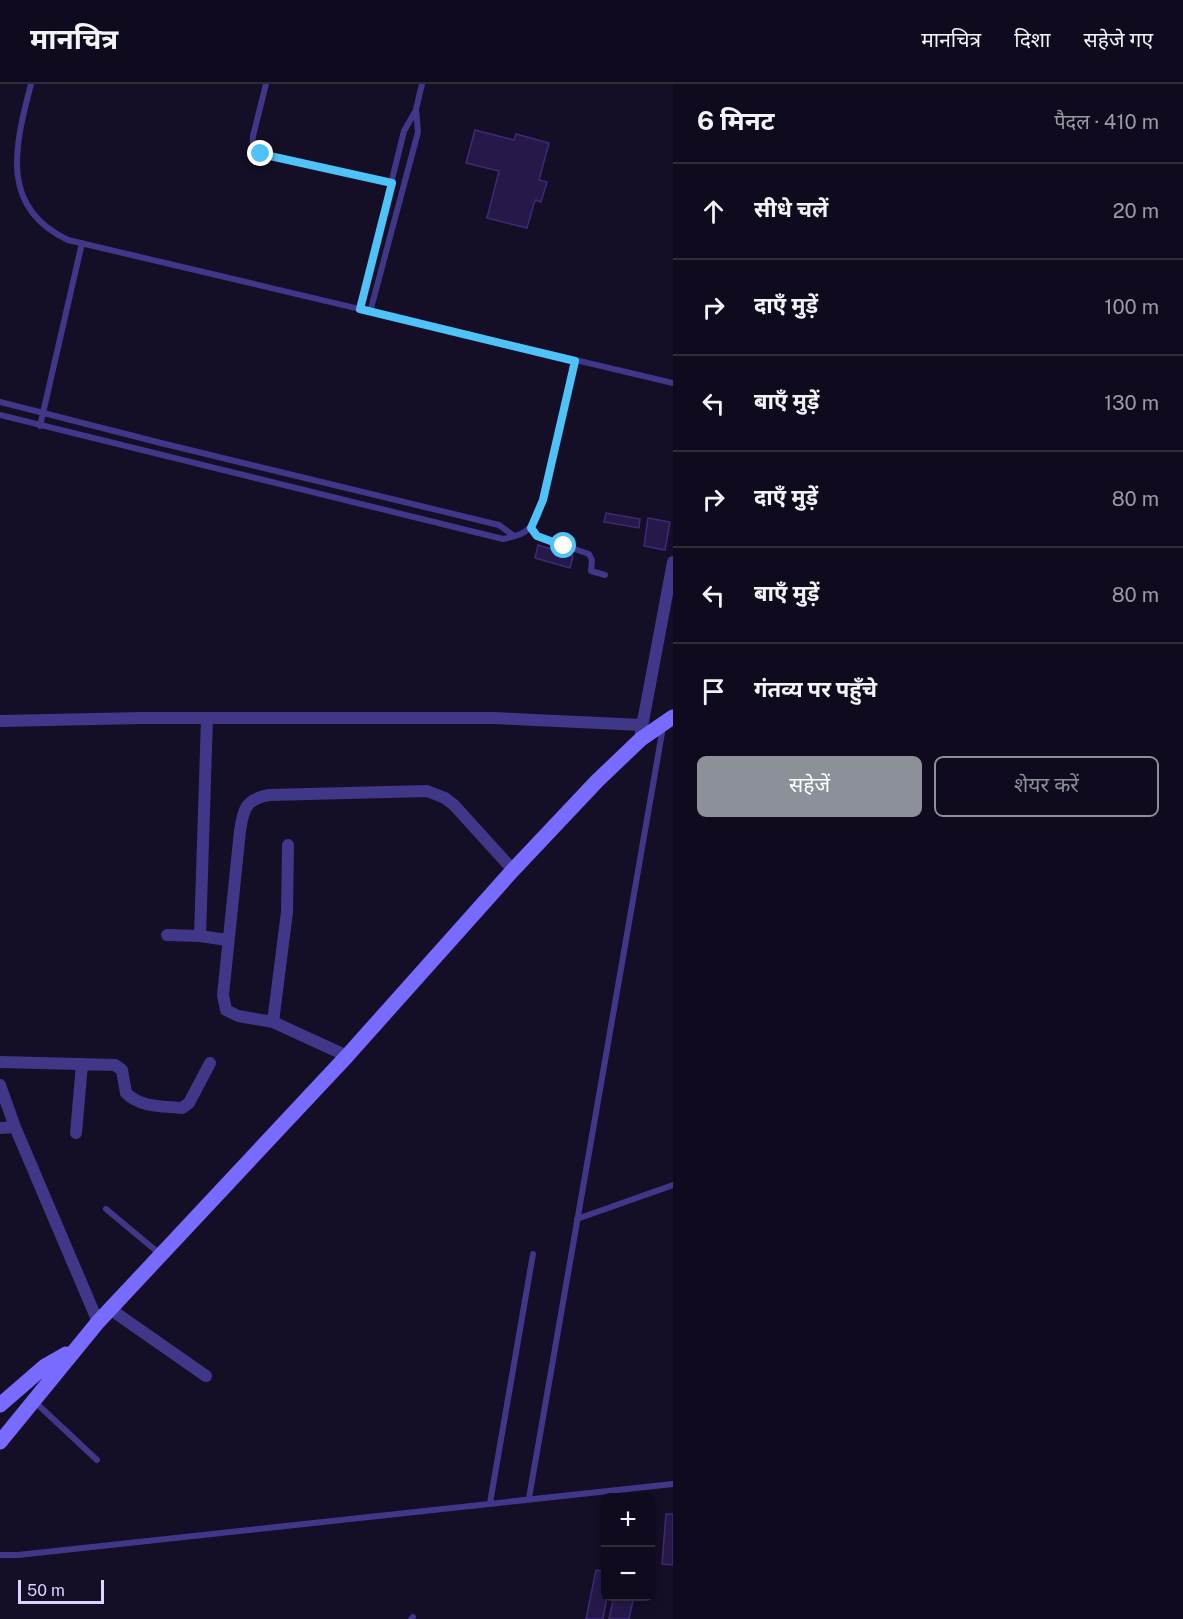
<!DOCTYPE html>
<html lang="hi">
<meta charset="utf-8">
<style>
:root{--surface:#0f0a1d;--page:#1d182a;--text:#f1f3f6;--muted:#9b9aa4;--line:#2f2b3b;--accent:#8c9099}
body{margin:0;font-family:"Public Sans","Noto Sans Devanagari",sans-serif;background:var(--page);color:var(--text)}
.controls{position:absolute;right:18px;bottom:18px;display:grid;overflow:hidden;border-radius:9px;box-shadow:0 3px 9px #0003}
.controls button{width:54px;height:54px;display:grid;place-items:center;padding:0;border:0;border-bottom:2px solid var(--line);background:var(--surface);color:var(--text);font:30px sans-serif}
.scale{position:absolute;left:18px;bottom:15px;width:86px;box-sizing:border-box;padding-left:6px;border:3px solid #dcd4ff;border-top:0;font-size:16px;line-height:21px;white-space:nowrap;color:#dcd4ff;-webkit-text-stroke:4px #140e27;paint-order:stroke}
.stop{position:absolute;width:18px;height:18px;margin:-14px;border:4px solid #4fc3f7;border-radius:50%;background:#fff}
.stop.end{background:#4fc3f7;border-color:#fff;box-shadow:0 2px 6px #0008}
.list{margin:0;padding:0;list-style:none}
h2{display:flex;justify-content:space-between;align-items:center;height:78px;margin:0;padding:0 24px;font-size:26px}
h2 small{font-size:20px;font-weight:400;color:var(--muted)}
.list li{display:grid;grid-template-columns:39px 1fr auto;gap:18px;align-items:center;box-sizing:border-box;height:96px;padding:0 24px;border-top:2px solid var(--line)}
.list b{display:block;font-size:22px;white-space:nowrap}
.list em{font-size:20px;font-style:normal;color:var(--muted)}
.actions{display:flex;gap:12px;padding:18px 24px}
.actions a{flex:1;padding:14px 0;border:2px solid var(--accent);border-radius:9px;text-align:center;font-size:21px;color:var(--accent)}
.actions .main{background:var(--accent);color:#fff}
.icon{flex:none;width:33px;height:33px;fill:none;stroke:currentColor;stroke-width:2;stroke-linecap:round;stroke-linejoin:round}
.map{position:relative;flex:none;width:673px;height:1535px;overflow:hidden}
header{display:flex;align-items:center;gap:36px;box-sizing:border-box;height:84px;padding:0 30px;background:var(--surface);border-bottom:2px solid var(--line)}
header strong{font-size:28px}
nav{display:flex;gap:33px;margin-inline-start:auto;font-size:21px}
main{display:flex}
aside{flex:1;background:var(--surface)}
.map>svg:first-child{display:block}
.building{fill:#261949;stroke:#3e2a76;stroke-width:1.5}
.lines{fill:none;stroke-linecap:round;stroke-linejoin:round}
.lane{stroke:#403788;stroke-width:6}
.street{stroke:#403788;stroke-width:12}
.secondary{stroke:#796bff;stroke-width:15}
.route{stroke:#4fc3f7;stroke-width:8}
</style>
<header>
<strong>मानचित्र</strong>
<nav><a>मानचित्र</a><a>दिशा</a><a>सहेजे गए</a></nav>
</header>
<main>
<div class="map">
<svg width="673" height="1535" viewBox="0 0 673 1535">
<rect width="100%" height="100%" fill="#140e27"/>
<path class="building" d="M475,46l39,10 2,-6 33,9 -10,37 8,2 -6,20 -6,-2 -8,28 -40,-10 12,-47 -33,-8z
M606,429l34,6 -1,9 -35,-6z
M648,434l22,4 -5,28 -21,-4z
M538,461l35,11 -3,12 -35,-10z
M666,1430h7v51l-11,-1z
M596,1486l10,2v24h1l-4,23h-17z
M614,1512h20l-5,23h-20z"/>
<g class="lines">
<path class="lane" d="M31,0c-17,65 -31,124 37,156l605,143
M266,0l-13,52c-1,8 0,13 8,18l131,29
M360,225l44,-178 12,-21
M370,228l48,-180 -2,-23 6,-25
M0,318l161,41 338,82 15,11
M0,331l503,124c19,-4 25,-6 35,-23l37,-155
M40,342l42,-183
M531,444l6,8 52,18 3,6 -1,11 14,4
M106,1125l54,45
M577,1135l96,-34
M34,1317l63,59
M529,1414l134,-771
M490,1419l43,-249
M0,1471h18l655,-71
M411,1535l2,-2"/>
<path class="street" d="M0,637l141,-3h353l148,7
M641,648l32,-170
M167,851l33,1 27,4
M200,852l7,-218
M273,938l14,-110 1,-67
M347,972l-74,-34 -35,-6 -12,-6 -3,-15 17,-164c3,-22 6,-32 29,-36l158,-4 18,7 9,7 59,65
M0,978l115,3 7,5 4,23c15,15 37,13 56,15l7,-5 21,-40
M0,1001l15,42 83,195
M0,1044l15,-1
M76,1049l6,-69
M110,1225l96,67"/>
<path class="secondary" d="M0,1321l45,-39 21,-12
M0,1358l98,-120 249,-266 166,-186 84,-89 44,-42 32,-22"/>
</g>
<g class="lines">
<path class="route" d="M261,70l131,29 -32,126 215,52 -32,139 -12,28 6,8 27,10"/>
</g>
</svg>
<div class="controls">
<button>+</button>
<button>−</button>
</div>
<div class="scale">50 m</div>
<div class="stop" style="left:564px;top:462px"></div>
<div class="stop end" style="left:261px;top:70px"></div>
</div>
<aside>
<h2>6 मिनट<small>पैदल · 410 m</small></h2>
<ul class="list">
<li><svg class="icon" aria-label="ahead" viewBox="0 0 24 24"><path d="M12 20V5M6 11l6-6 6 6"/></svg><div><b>सीधे चलें</b></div><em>20 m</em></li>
<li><svg class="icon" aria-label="right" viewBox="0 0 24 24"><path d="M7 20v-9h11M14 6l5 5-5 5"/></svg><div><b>दाएँ मुड़ें</b></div><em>100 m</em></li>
<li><svg class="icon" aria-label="left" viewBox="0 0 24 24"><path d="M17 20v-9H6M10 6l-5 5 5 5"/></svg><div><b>बाएँ मुड़ें</b></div><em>130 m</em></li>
<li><svg class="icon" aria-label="right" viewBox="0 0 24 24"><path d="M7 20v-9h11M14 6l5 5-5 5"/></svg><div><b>दाएँ मुड़ें</b></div><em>80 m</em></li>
<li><svg class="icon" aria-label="left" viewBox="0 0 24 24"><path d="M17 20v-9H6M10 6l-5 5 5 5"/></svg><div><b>बाएँ मुड़ें</b></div><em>80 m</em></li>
<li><svg class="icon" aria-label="arrive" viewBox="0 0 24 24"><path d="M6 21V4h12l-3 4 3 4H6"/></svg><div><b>गंतव्य पर पहुँचे</b></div></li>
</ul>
<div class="actions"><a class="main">सहेजें</a><a>शेयर करें</a></div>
</aside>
</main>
